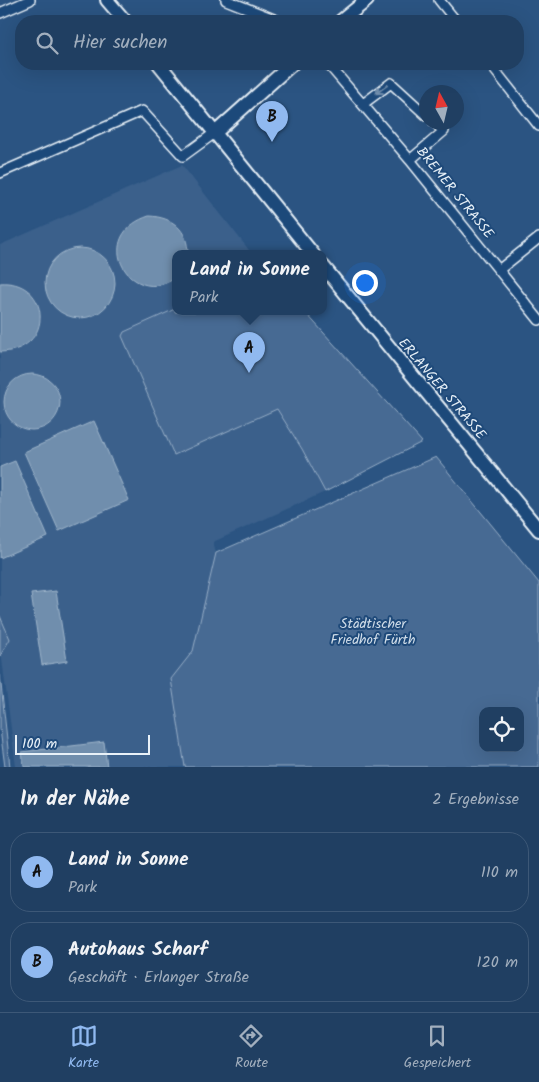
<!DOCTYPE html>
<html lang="de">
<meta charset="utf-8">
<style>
:root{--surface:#203f62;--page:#284668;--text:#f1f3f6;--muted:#a2afbe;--line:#3d5877;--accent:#90b9f0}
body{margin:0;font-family:Kalam,sans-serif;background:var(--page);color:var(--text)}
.controls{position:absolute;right:15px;bottom:15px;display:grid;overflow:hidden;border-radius:10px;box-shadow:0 5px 20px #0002}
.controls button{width:45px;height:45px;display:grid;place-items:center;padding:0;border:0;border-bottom:1px solid var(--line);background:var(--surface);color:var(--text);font:25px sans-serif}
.compass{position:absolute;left:419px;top:85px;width:45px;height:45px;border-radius:50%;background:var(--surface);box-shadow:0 5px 20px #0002;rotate:352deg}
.scale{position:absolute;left:15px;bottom:12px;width:135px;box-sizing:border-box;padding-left:5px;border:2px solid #e8f1f8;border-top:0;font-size:14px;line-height:18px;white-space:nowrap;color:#e8f1f8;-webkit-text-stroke:4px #1f4a7a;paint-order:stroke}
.you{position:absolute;left:364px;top:282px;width:18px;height:18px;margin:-12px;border:4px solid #fff;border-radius:50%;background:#1a73e8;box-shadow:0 0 0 8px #1a73e833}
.badge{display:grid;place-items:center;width:32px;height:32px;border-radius:50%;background:var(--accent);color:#111;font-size:16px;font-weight:700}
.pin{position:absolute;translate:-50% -41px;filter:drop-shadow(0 1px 2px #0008)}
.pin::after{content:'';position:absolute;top:26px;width:18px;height:15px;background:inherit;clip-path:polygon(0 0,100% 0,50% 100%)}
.popup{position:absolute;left:172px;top:250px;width:155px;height:65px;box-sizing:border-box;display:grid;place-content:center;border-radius:10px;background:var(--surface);filter:drop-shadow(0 1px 4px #0005);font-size:16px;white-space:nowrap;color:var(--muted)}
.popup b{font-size:19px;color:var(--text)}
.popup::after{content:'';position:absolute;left:50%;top:100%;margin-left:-10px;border:10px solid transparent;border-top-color:var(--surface)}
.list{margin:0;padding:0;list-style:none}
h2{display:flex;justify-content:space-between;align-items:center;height:65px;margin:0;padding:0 20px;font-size:21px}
h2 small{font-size:16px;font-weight:400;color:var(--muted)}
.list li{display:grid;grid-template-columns:32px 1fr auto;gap:15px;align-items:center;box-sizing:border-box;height:80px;margin:0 10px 10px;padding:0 10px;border:1px solid var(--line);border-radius:20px}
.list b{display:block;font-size:19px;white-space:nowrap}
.list p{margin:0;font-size:16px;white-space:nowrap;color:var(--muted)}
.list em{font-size:16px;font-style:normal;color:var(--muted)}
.icon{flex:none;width:28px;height:28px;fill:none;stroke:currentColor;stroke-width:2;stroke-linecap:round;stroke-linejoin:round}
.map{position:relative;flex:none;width:539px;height:767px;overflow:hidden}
.search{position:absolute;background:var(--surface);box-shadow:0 5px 20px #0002;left:15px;right:15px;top:15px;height:55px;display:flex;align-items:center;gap:12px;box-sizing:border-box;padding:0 18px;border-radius:20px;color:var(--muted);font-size:19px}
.sheet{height:245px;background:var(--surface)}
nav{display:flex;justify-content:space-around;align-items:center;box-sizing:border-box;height:70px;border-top:1px solid var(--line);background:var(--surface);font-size:14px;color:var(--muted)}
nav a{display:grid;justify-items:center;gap:2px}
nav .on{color:var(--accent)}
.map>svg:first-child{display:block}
.built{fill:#3a608b}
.green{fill:#476b93;stroke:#98aec6;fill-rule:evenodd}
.water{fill:#708ead;stroke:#a0b6cb}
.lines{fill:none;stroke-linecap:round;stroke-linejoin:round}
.street-casing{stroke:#e8f1f8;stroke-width:12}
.secondary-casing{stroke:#e8f1f8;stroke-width:16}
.street{stroke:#1f4a7a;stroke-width:9}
.secondary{stroke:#1f4a7a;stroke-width:12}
.oneway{stroke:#6f8dac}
.labels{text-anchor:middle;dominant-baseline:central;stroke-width:4;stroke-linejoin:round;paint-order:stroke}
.street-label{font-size:14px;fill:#e8f1f8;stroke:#1f4a7a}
.park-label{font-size:14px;fill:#d0dde9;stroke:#1f4a7a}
</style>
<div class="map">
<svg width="539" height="767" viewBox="0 0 539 767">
<rect width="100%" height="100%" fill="#2b5482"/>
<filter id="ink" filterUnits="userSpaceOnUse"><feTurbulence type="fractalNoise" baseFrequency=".02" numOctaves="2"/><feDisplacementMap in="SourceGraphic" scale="10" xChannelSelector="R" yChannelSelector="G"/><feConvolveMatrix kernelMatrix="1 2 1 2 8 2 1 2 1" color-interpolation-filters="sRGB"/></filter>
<g filter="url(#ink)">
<path class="built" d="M182,165l67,85 -5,4h-69v55l-51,23 153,77 25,41 23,42 -112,50 3,11 -23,98 -22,28 14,88h-169l-16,-123v-399z"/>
<path class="green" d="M175,309v3h130l117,130 -97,50 -23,-43 -25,-40 -103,46 -52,-119 2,-4z
M436,457l103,126v184h-354l-14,-88 22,-28 23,-98zM483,711h37v37h-37z
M0,616l10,23 -10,17z
M0,675l10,92h-5l-5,-38z"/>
<path class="water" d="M149,216c24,1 39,14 39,38h-13v24c-44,31 -87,-42 -26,-62z
M45 283a35 35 0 1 1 70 0a35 35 0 1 1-70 0Z
M0,283c51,-4 56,68 0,69z
M4 402a28 28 0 1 1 56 0a28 28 0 1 1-56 0Z
M94,421l35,79 -70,31 -35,-79z
M15,461l33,76 -48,21v-91z
M56,591l11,70 -25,4 -11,-71z
M104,742l3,25h-83l-2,-15z"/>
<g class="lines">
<g class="street-casing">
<path id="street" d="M226,0l53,21
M439,0l17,21
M0,13l30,-13
M328,64l82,96 129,160
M490,64l49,62
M363,104l28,-21 35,32
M410,160l34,-29 -10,-9
M0,173l142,-62 41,45 33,-24
M500,269l39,-31"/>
</g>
<g class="secondary-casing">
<path id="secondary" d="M107,0l18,21
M341,21l26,-21
M159,64l154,190
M216,132l76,-68
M323,266l216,264"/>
</g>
<use href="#street" class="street"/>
<use href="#secondary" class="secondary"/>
</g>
<defs><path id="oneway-shaft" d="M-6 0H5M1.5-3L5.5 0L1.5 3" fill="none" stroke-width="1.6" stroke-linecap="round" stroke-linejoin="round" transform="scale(1.25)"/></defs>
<use class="oneway" href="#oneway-shaft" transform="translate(382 89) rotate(143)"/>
</g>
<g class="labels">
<g class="street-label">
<text transform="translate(455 193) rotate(51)">BREMER STRASSE</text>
<text transform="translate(442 389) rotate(50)">ERLANGER STRASSE</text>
</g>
<g class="park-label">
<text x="373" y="624">Städtischer<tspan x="373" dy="16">Friedhof Fürth</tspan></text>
</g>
</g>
</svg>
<div class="controls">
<button><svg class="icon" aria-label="locate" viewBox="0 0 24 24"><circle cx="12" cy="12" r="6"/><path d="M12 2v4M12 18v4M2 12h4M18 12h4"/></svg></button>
</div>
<svg class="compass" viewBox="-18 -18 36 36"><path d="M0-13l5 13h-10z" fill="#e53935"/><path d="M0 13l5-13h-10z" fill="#a2afbe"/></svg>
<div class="scale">100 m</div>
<div class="you"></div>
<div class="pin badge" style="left:249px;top:373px">A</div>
<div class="popup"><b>Land in Sonne</b>Park</div>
<div class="pin badge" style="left:272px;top:142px">B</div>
<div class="search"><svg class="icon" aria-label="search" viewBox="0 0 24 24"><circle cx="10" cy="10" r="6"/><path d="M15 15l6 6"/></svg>Hier suchen</div>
</div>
<section class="sheet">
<h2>In der Nähe<small>2 Ergebnisse</small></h2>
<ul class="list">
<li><span class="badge">A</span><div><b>Land in Sonne</b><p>Park</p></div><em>110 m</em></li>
<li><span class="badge">B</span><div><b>Autohaus Scharf</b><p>Geschäft · Erlanger Straße</p></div><em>120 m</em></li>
</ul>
</section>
<nav>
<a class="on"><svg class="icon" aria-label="map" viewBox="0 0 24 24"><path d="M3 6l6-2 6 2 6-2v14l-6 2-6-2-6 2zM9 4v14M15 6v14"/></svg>Karte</a>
<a><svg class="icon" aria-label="directions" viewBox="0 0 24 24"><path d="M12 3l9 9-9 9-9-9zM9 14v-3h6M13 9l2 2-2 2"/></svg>Route</a>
<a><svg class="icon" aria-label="saved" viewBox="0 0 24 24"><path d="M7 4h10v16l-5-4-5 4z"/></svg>Gespeichert</a>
</nav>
